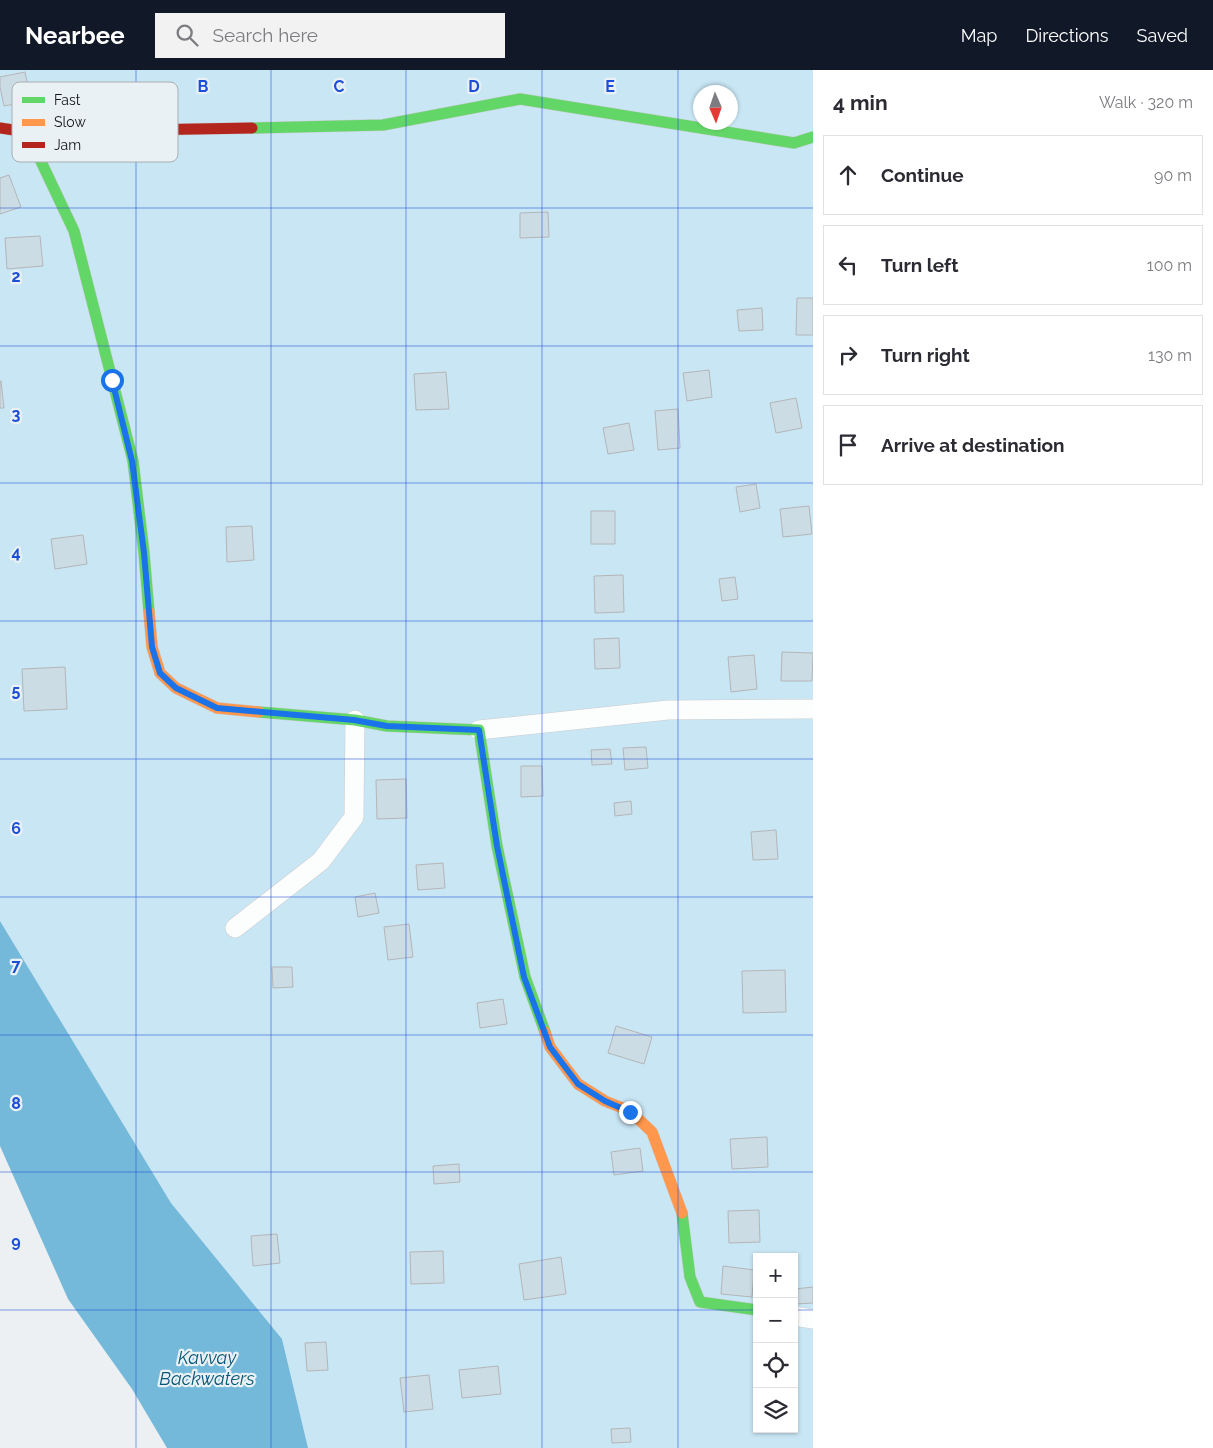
<!DOCTYPE html>
<meta charset="utf-8">
<style>
:root{--surface:#fff;--page:#f2f2f3;--text:#2b2b33;--muted:#7c7c81;--line:#e1e1e2;--accent:#111827}
body{margin:0;font-family:Raleway,sans-serif;background:var(--page);color:var(--text)}
.controls{position:absolute;right:15px;bottom:15px;display:grid;overflow:hidden;border-radius:0px;box-shadow:0 1px 4px #0004}
.controls button{width:45px;height:45px;display:grid;place-items:center;padding:0;border:0;border-bottom:1px solid var(--line);background:var(--surface);color:var(--text);font:25px sans-serif}
.compass{position:absolute;left:693px;top:15px;width:45px;height:45px;border-radius:50%;background:var(--surface);box-shadow:0 1px 4px #0004;rotate:178deg}
.stop{position:absolute;width:15px;height:15px;margin:-11px;border:4px solid #1a73e8;border-radius:50%;background:#fff}
.stop.end{background:#1a73e8;border-color:#fff;box-shadow:0 1px 5px #0008}
.list{margin:0;padding:0;list-style:none}
h2{display:flex;justify-content:space-between;align-items:center;height:65px;margin:0;padding:0 20px;font-size:21px}
h2 small{font-size:16px;font-weight:400;color:var(--muted)}
.list li{display:grid;grid-template-columns:32px 1fr auto;gap:15px;align-items:center;box-sizing:border-box;height:80px;margin:0 10px 10px;padding:0 10px;border:1px solid var(--line);border-radius:0px}
.list b{display:block;font-size:19px;white-space:nowrap}
.list em{font-size:16px;font-style:normal;color:var(--muted)}
.icon{flex:none;width:28px;height:28px;fill:none;stroke:currentColor;stroke-width:2;stroke-linecap:round;stroke-linejoin:round}
.map{position:relative;flex:none;width:813px;height:1378px;overflow:hidden}
header{display:flex;align-items:center;gap:30px;box-sizing:border-box;height:70px;padding:0 25px;background:var(--accent);color:#fff}
header strong{font-size:24px}
nav{display:flex;gap:28px;margin-inline-start:auto;font-size:18px}
.search{width:350px;height:45px;background:var(--page);display:flex;align-items:center;gap:12px;box-sizing:border-box;padding:0 18px;border-radius:0px;color:var(--muted);font-size:19px}
main{display:flex}
aside{flex:1;background:var(--surface)}
.map>svg:first-child{display:block}
.green{fill:#c9e6f5;fill-rule:evenodd}
.water{fill:#74b9da}
.building{fill:#ccdce4;stroke:#b3b6b8}
.lines{fill:none;stroke-linecap:round;stroke-linejoin:round}
.street-casing{stroke:#c9ccce;stroke-width:20}
.fast-casing{stroke:#c9ccce;stroke-width:12}
.slow-casing{stroke:#c9ccce;stroke-width:12}
.jam-casing{stroke:#c9ccce;stroke-width:12}
.street{stroke:#fcfdfd;stroke-width:19}
.fast{stroke:#63d668;stroke-width:11}
.slow{stroke:#ff974d;stroke-width:11}
.jam{stroke:#b3261e;stroke-width:11}
.route{stroke:#1a73e8;stroke-width:6}
.grid{fill:none;stroke:#1d4ed8;stroke-width:1;stroke-opacity:0.55}
.labels{text-anchor:middle;dominant-baseline:central;stroke-width:4.5;stroke-linejoin:round;paint-order:stroke}
.water-label{font-size:18px;font-style:italic;fill:#065776;stroke:#e9f1f5}
.key{fill:#e9f1f5;stroke:#a8afb2;stroke-width:1}
.key-label{font-size:14px;fill:#121416}
.grid-label{font-size:16px;text-anchor:middle;font-weight:bold;fill:#1d4ed8;stroke:#e9f1f5;stroke-width:4.5;stroke-linejoin:round;paint-order:stroke}
</style>
<header>
<strong>Nearbee</strong>
<div class="search"><svg class="icon" aria-label="search" viewBox="0 0 24 24"><circle cx="10" cy="10" r="6"/><path d="M15 15l6 6"/></svg>Search here</div>
<nav><a>Map</a><a>Directions</a><a>Saved</a></nav>
</header>
<main>
<div class="map">
<svg width="813" height="1378" viewBox="0 0 813 1378">
<rect width="100%" height="100%" fill="#ecf0f2"/>
<path class="green" d="M0,0h813v1378h-505l-26,-109 -111,-136 -171,-282zM700,22h30v30h-30zM757,1187h37v172h-37z"/>
<path class="water" d="M0,851l171,282 111,136 26,109h-141l-35,-59 -64,-90 -68,-153z"/>
<path class="building" d="M25,2l6,29 -27,5 -4,-19v-10z
M9,105l12,32 -21,7v-36z
M548,142l1,25 -29,1v-25z
M40,166l3,30 -36,3 -2,-31z
M797,228h16v37h-17z
M762,238l1,22 -24,1 -2,-21z
M709,300l3,27 -25,4 -4,-28z
M446,302l3,37 -33,1 -2,-36z
M0,311h1l3,27h-4z
M796,328l6,30 -26,5 -6,-30z
M678,339l2,39 -22,2 -3,-39z
M629,353l5,27 -26,4 -5,-26z
M756,414l4,24 -20,4 -4,-25z
M809,436l3,28 -29,3 -3,-28z
M591,441h24v33h-24z
M252,456l2,34 -27,2 -1,-35z
M83,465l4,29 -32,5 -4,-30z
M623,505l1,37 -29,1 -1,-37z
M735,507l3,22 -16,2 -3,-22z
M619,568l1,30 -25,1 -1,-30z
M782,582l31,1 -1,28h-31z
M754,585l3,34 -26,3 -3,-35z
M65,597l2,42 -43,2 -2,-42z
M646,677l2,21 -23,2 -2,-22z
M610,679l2,15 -20,1 -1,-15z
M521,696h21l1,30 -22,1z
M406,709l1,39 -30,1 -1,-39z
M631,731l1,13 -17,2 -1,-13z
M776,760l2,29 -25,1 -2,-28z
M443,793l2,25 -27,2 -2,-25z
M375,823l4,20 -21,4 -3,-20z
M409,854l4,33 -25,3 -4,-33z
M272,897h20l1,20 -20,1z
M785,900l1,42 -43,1 -1,-42z
M503,929l4,25 -27,4 -3,-25z
M616,956l36,11 -8,27 -36,-11z
M767,1067l1,30 -36,2 -2,-30z
M640,1078l3,23 -29,4 -3,-23z
M459,1094l1,18 -26,2 -1,-18z
M759,1140l1,32 -31,1 -1,-32z
M277,1164l3,29 -27,3 -2,-30z
M443,1181l1,32 -33,1 -1,-32z
M561,1187l5,37 -42,6 -5,-36z
M723,1196l31,4 -2,27 -31,-3z
M813,1217v16l-17,1 -1,-15z
M326,1272l2,28 -21,1 -2,-28z
M498,1296l3,28 -39,4 -3,-28z
M429,1305l4,34 -29,3 -4,-34z
M630,1358l1,14 -19,1 -1,-14z"/>
<g class="lines">
<g class="street-casing">
<path id="street" d="M479,660l189,-20 145,-1
M235,858l86,-67 33,-44 1,-97
M794,1246l19,3"/>
</g>
<g class="fast-casing">
<path id="fast" d="M252,58l131,-3 137,-26 274,44 19,-6
M27,62l47,99 59,230 11,92 5,59
M259,642l96,8 32,6 92,4 18,116 28,131 20,55
M682,1143l8,64 10,25 57,8"/>
</g>
<g class="slow-casing">
<path id="slow" d="M149,542l3,35 8,26 16,15 41,20 42,4
M545,962l5,15 28,37 27,17 25,10 22,21 30,81"/>
</g>
<g class="jam-casing">
<path id="jam" d="M0,58l27,4 225,-4"/>
</g>
<use href="#street" class="street"/>
<use href="#fast" class="fast"/>
<use href="#slow" class="slow"/>
<use href="#jam" class="jam"/>
</g>
<g class="lines">
<path class="route" d="M112,310l20,81 12,92 8,94 8,26 16,15 41,20 137,12 33,6 92,4 18,116 27,131 26,70 28,37 27,17 25,11"/>
</g>
<path class="grid" d="M136,0v1378M271,0v1378M406,0v1378M542,0v1378M678,0v1378M0,138h813M0,276h813M0,413h813M0,551h813M0,689h813M0,827h813M0,965h813M0,1102h813M0,1240h757M794,1240h19"/>
<g class="labels">
<g class="water-label">
<text x="207" y="1287">Kavvay<tspan x="207" dy="21">Backwaters</tspan></text>
</g>
</g>
<rect x="12" y="12" width="166" height="80" rx="8" class="key"/>
<rect x="22" y="27" width="23" height="6" fill="#63d668"/>
<rect x="22" y="49" width="23" height="7" fill="#ff974d"/>
<rect x="22" y="72" width="23" height="6" fill="#b3261e"/>
<g class="key-label">
<text x="54" y="35">Fast</text>
<text x="54" y="57">Slow</text>
<text x="54" y="80">Jam</text>
</g>
<g class="grid-label">
<text x="203" y="22">B</text>
<text x="339" y="22">C</text>
<text x="474" y="22">D</text>
<text x="610" y="22">E</text>
<text x="16" y="212">2</text>
<text x="16" y="350">3</text>
<text x="16" y="488">4</text>
<text x="16" y="626">5</text>
<text x="16" y="764">6</text>
<text x="16" y="901">7</text>
<text x="16" y="1039">8</text>
<text x="16" y="1177">9</text>
</g>
</svg>
<div class="controls">
<button>+</button>
<button>−</button>
<button><svg class="icon" aria-label="locate" viewBox="0 0 24 24"><circle cx="12" cy="12" r="6"/><path d="M12 2v4M12 18v4M2 12h4M18 12h4"/></svg></button>
<button><svg class="icon" aria-label="layers" viewBox="0 0 24 24"><path d="M12 4l9 5-9 5-9-5zM3 14l9 5 9-5"/></svg></button>
</div>
<svg class="compass" viewBox="-18 -18 36 36"><path d="M0-13l5 13h-10z" fill="#e53935"/><path d="M0 13l5-13h-10z" fill="#7c7c81"/></svg>
<div class="stop" style="left:112px;top:310px"></div>
<div class="stop end" style="left:630px;top:1042px"></div>
</div>
<aside>
<h2>4 min<small>Walk · 320 m</small></h2>
<ul class="list">
<li><svg class="icon" aria-label="ahead" viewBox="0 0 24 24"><path d="M12 20V5M6 11l6-6 6 6"/></svg><div><b>Continue</b></div><em>90 m</em></li>
<li><svg class="icon" aria-label="left" viewBox="0 0 24 24"><path d="M17 20v-9H6M10 6l-5 5 5 5"/></svg><div><b>Turn left</b></div><em>100 m</em></li>
<li><svg class="icon" aria-label="right" viewBox="0 0 24 24"><path d="M7 20v-9h11M14 6l5 5-5 5"/></svg><div><b>Turn right</b></div><em>130 m</em></li>
<li><svg class="icon" aria-label="arrive" viewBox="0 0 24 24"><path d="M6 21V4h12l-3 4 3 4H6"/></svg><div><b>Arrive at destination</b></div></li>
</ul>
</aside>
</main>
